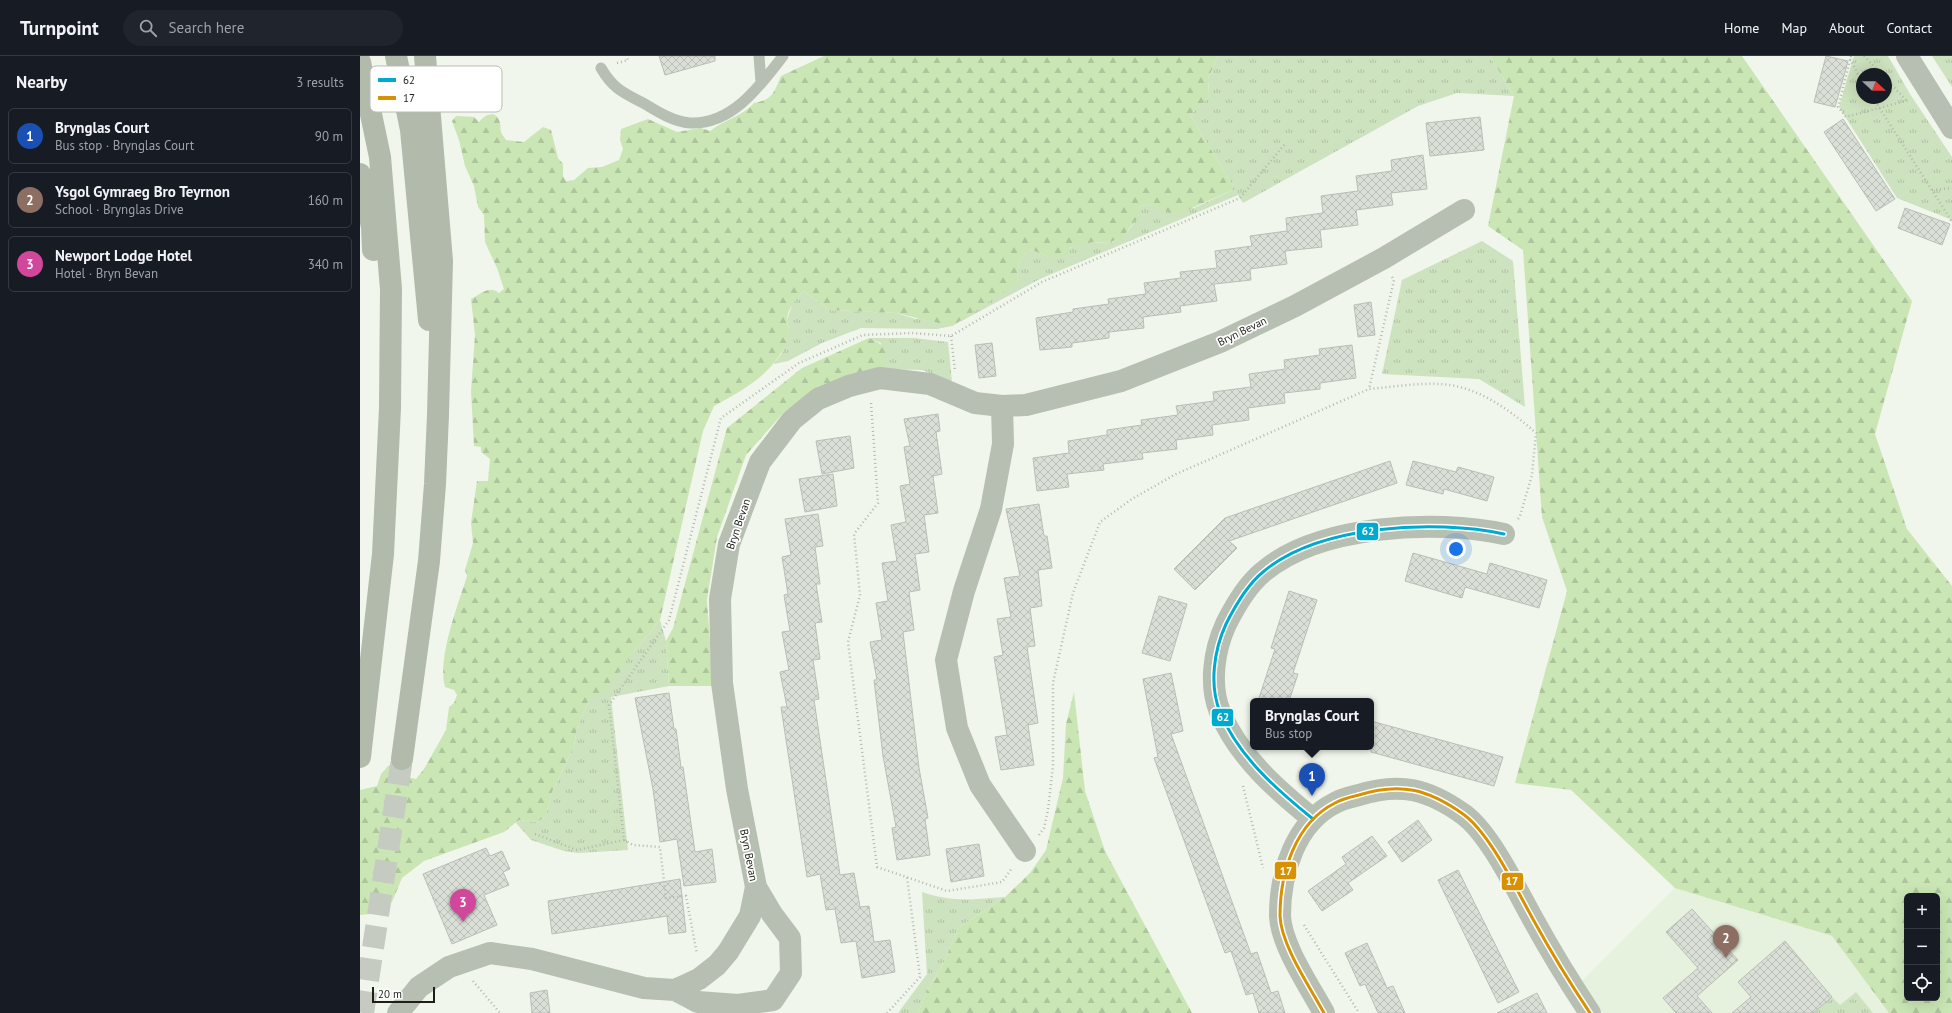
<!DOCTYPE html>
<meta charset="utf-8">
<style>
:root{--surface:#171b24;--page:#20242c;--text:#f1f3f6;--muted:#9ea1a6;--line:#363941;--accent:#666b62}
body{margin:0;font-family:"PT Sans",sans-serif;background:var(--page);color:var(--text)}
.controls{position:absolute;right:12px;bottom:12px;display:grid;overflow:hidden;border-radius:6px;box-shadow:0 4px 16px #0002}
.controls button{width:36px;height:36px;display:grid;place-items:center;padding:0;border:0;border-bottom:1px solid var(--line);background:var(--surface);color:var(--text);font:20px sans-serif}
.compass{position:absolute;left:1496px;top:12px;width:36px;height:36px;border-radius:50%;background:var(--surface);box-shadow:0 4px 16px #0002;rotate:112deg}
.scale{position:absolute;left:12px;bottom:10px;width:63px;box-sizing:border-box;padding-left:4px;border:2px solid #1c2019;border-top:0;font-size:11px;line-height:14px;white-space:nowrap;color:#1c2019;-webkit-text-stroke:3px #fff;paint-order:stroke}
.you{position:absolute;left:1096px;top:493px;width:14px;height:14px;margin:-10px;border:3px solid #fff;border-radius:50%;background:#1a73e8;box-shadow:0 0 0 6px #1a73e833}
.badge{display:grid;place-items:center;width:26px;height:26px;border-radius:50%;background:var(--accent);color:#fff;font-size:13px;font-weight:700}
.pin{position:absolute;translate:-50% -33px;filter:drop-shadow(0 1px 2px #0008)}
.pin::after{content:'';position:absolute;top:21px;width:14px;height:12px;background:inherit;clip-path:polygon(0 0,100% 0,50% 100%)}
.popup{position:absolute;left:890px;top:642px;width:124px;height:52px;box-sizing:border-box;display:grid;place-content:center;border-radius:6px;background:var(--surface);filter:drop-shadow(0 1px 3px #0005);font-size:13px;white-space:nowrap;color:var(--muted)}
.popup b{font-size:15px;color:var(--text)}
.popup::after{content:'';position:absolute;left:50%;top:100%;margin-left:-8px;border:8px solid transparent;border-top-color:var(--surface)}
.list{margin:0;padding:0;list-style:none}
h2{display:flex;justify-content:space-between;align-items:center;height:52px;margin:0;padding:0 16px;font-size:17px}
h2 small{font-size:13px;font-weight:400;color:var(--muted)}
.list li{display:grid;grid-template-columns:26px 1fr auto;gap:12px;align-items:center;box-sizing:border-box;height:56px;margin:0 8px 8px;padding:0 8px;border:1px solid var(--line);border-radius:6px}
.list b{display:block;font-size:15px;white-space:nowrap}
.list p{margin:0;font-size:13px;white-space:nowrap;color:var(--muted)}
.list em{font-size:13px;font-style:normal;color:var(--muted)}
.icon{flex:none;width:22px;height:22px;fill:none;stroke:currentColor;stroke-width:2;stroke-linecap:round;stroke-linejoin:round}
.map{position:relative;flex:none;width:1592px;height:957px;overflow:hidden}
header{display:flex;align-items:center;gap:24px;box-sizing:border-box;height:56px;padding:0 20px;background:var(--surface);border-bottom:1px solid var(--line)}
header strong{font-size:19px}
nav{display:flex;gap:22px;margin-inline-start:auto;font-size:14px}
.search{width:280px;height:36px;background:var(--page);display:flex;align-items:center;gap:10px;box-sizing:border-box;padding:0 14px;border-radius:22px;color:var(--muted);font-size:15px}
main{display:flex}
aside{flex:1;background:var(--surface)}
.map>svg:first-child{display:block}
.built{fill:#e6f1de}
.grass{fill:url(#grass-tufts);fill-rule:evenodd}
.forest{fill:url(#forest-firs);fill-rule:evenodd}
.building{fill:url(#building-cross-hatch);stroke:#babeb6}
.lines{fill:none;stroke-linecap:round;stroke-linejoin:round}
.motorway-tunnel{stroke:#c6cbc1;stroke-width:22;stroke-dasharray:22 11;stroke-linecap:butt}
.path{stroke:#b3b9af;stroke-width:2.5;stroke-dasharray:1 3;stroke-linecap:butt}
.service{stroke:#b7beb2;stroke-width:11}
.minor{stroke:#b7beb2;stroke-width:22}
.motorway{stroke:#b2baab;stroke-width:22}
.bus-1-casing{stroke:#fff;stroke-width:6}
.bus-2-casing{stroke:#fff;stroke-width:6}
.bus-1{stroke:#00a9ce;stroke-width:3}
.bus-2{stroke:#d69204;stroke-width:3}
.labels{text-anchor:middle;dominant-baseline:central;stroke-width:3.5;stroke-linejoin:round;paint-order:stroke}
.street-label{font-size:11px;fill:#1c2019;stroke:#fff}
.key{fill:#fff;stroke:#bbbcba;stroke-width:1}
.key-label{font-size:11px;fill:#1c2019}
.line-badge{stroke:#fff;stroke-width:1.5}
.badge-label{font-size:11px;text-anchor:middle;font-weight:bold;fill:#fff}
</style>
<header>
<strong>Turnpoint</strong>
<div class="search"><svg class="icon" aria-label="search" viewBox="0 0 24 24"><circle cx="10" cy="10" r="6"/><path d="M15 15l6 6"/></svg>Search here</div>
<nav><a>Home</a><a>Map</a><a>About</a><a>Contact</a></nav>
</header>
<main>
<aside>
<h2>Nearby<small>3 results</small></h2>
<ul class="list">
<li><span class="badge" style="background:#1a4fb4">1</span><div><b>Brynglas Court</b><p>Bus stop · Brynglas Court</p></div><em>90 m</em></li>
<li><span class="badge" style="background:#8d6e63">2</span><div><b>Ysgol Gymraeg Bro Teyrnon</b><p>School · Brynglas Drive</p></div><em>160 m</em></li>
<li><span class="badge" style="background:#d1479c">3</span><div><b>Newport Lodge Hotel</b><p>Hotel · Bryn Bevan</p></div><em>340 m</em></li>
</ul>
</aside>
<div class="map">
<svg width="1592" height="957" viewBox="0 0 1592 957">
<defs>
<pattern id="grass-tufts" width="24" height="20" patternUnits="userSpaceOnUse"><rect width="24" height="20" fill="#cde2be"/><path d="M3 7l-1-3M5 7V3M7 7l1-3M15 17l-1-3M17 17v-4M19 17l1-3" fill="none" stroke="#afc2a3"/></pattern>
<pattern id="forest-firs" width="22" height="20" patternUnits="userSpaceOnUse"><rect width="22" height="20" fill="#cae6b5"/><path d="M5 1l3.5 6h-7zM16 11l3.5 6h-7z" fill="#adc59b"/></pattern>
<pattern id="building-cross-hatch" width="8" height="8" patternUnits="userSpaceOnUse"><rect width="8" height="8" fill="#dadfd7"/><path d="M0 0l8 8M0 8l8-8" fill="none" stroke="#babfb8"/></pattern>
</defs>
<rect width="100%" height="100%" fill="#f0f6eb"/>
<path class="built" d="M1315,832l157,48 57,77h-286l-21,-32z"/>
<path class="grass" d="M858,0h272l24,40 -57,-3 -39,13 -175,97 -5,-8 -198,84 -88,47 -15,3 -76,-1 -39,15 -34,18 -14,3 8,-11 7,-21 -2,-12 6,-18 11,-11 25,19 67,3 20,6 101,-36c1,-14 0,-27 15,-33l17,7c14,-6 28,-13 44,-15 5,0 10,2 15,1 18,-4 28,-21 33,-37l7,-2 13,4h33l41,-19 -45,-74 19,-18 -1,-19z
M1494,0h34l22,38 42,63v63l-55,-22 -58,-91zM1502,18h24v24h-24z
M1572,0h20v31z
M1122,185l31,20 12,146 -46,-28 -97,-5 20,-94z
M509,282h45l34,4 4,40 -30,-12 -37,-1 -4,-26z
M300,564l6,21 3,45 -58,11 17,153 -50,3 -14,-2 -33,-11 -15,-17 3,-3 18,2 9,-6 6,-24 22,-46 3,-17 12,-30 42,-44z
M562,836c31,11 52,7 83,5l-47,31 -13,32 -19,33 -8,20h-20l29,-39z
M1496,936l17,21h-60l19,-16 8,8z"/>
<path class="forest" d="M464,0h394l-10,22 1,19 -19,18 45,74 -59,26 -28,-11 -7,2 -3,11 -16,21 -15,5 -14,-1 -24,6 -5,9h-15l-17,-7c-15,6 -14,19 -15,33l-65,43 -56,-13 -67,-3 -25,-19c-8,8 -16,17 -17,28 -1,5 3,10 2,15 -9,36 -45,56 -75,72l-11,25 -43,189 -29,35 -29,39 -13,5 -12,30 -3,17 -22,46 -6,24 -9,6 -18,-2 -15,12 -80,29 -22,17 -10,24 -22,12 -10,1v-125l17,-4 4,-12 8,-9 16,5 2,7 9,2 8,-10 22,-39 3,-23 5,-4 3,-8 -3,-5 -9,-3c-8,-29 13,-82 22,-111l-2,-6 8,-27 -2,-20 6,-42h11l2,-22 -9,-7v-5l-7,-1 -3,-55 4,-56 -4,-36c10,-5 18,-14 28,-6l5,-4 -7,-21 -12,-26 -1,-27 -6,-8 -4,-21 -9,-20 -6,-26 -7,-19 4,-5 18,1 5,5c6,-8 18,-13 21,1 1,3 0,6 1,9 1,3 4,6 5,8l18,2 19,-15 8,3 7,28 5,6v12l3,5 8,-1 14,-12 14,-1 17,-7 4,-11 -3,-9 1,-11 27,-10 29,13 24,-4 9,3c15,-12 32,-14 44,-28 19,-3 20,-11 27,-27z
M1130,0h252l170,245 -37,133 32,95 45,57v427h-63l-57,-77 -157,-48 -104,-98 -56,-7 52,-192 -25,-74 -19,-267 -35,-24 26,-130zM1547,840h30v102h-30z
M509,282c17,7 19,13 16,31l-75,24 -26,19 -38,43 -29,82 -10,63 6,86h-44l-3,-45 7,-13 54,-200 75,-60z
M714,636l11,99 20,60 87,162h-274l8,-20 19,-33 13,-32 47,-31 25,-24 16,-23 17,-72 3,-54z"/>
<path class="building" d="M299,0h56v5l-50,14z
M1466,0l22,5 -13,46 -21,-5z
M1120,61l4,33 -54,6 -4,-33z
M1483,63l52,80 -19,12 -52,-79z
M1063,99l4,34 -36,4 2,12 -37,5 2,15 -38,5 2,17 -37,4 2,13 -37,5 1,11 -37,4 3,17 -37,5 1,6 -38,5 1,11 -35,4v6l-37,5v4l-32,3 -4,-32 37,-6v-3l36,-5 -1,-5 38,-5 -2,-11 37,-5 -1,-6 37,-4 -2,-17 37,-5 -2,-10 37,-5 -1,-13 37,-5 -2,-17 37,-5 -2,-15 36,-5 -1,-11z
M1545,152l45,16 -8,21 -44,-17z
M1011,246l4,33 -17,2 -4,-32z
M632,287l4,33 -17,2 -4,-33z
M992,289l4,33 -36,5v6l-36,4 1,10 -37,5 1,12 -37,5 1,10 -37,5 1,9 -35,4 1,6 -40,5 1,6 -37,4 2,13 -32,4 -4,-33 36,-5 -1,-12 39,-6v-5l35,-5 -1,-5 37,-5 -2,-9 38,-5 -1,-9 38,-5 -2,-13 36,-5 -1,-9 36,-5 -1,-6z
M578,358l2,17 -4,1 6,42 -9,2 5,37 -14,2 5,37 -14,2 5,36 -11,2 5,38 -11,2 16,136 9,50 -3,1 5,36 -33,5 -5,-32 4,-1 -13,-71 -9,-76h3l-7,-38 12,-2 -6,-37 12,-2 -6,-38 15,-2 -6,-36 15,-3 -6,-36 10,-2 -6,-37 6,-1 -6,-27z
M490,380l4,32 -32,6 -6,-33z
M1030,405l7,22 -168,58 8,7 -42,42 -21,-21 51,-51z
M1053,405l43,11 2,-5 36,10 -7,24 -43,-12 -1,5 -37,-9z
M473,418l4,32 -32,6 -6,-33z
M679,448l5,32h3l5,32 -14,2 4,36 -12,2 5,38 -8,1 11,76 -10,2 6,40 -33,5 -6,-33 12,-2 -13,-78 9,-2 -6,-36 14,-2 -7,-39 16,-2 -14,-67z
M458,458l5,32 -8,1 5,37h-4l6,38 -7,1 5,36 -7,1 6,39 -5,1 26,175 14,-2 6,34 9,-1 5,36 16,-2 5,32 -33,6 -6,-37 -15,2 -6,-34 -9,1 -6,-36 -13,3 -26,-170h6l-7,-35 9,-2 -7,-38 8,-1 -6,-36 4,-1 -6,-37 9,-2 -6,-36z
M1053,497l74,21 3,-11 57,17 -8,28 -74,-21 -3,11 -57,-17z
M929,535l28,9 -24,73 5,1 -9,27h-31l17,-52 -4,-1z
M799,540l28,8 -17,57 -28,-8z
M811,617l12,58 -12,3 80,220 6,-2 14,41 7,-2 7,22h-26l-6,-20 -7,2 -15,-44 -6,2 -71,-195 4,-1 -15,-78z
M309,637l5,36h2l5,38h2l12,85 17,-3 4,33 -32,4 -7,-47 -17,3 -7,-53 -18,-91z
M1011,665l132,36 -9,29 -123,-34z
M1058,764l14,20 -30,22 -14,-20z
M1012,780l15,20 -39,27 5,7 -31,21 -14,-20 38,-27 -4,-7z
M619,788l5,32 -33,6 -5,-33z
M126,792l4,8 12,-5 8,18 -7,3 6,13 -25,10 13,30 -45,19 -29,-70z
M1098,814l61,122 -21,11 -60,-123z
M320,823l6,53 -17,2 -2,-18 -115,18 -4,-33z
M1332,853l46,51 -41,36 15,17h-36l-13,-15 35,-30 -32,-36z
M1425,885l47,56 -19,16h-81l19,-16 -13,-15z
M1007,887l20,45 6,-2 12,27h-27l-13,-29 -5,2 -15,-33z
M187,934l3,23h-18l-2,-20z
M1177,937l10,20h-50z"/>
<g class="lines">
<path class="motorway-tunnel" d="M3,957l39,-254"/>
<path class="path" d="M1491,0l-13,51 8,10 63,-17
M1504,0l17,18
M1490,3l12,23
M257,7l11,-3 -2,-4
M1526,23l20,21
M1513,42l78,122 1,-1
M1572,134l20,-2
M1032,221l2,3 -25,109c23,-2 47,-6 70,-5 37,1 71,26 97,49l-4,42 -12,41 -2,3
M591,280l4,35
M511,347l7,100 -24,31 6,61 -12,47 29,225 70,24 55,-9 10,-14
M883,730l20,82
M175,778l42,16 47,-10 -15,-135 60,-85 52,-202 78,-55 64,-28 49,-2 39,3 91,-54 198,-84 45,-54
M679,779l5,-7 4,-18 5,-44v-83l20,-90 27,-71 32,-23 42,-24 195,-86
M264,784l9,5 27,2 6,51 20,-2 11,58
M944,869l55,88
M113,925l27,32
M527,957l33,-36 -13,-100"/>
<path class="service" d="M399,0l2,26
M241,12c12,21 23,25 44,36 13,8 29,18 45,19 42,2 70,-37 93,-67"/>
<path class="minor" d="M1547,0l45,72
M642,350l1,38 -12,65 -27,82 -18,69 11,68 23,57 45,66
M953,763c-36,-29 -75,-63 -93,-107 -11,-27 -6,-62 6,-88 9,-18 21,-39 37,-52 55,-47 172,-53 241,-38
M315,934l23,12 40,3 35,-5 18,-27 -1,-35 -18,-24 -16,-27
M38,957l21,-26 30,-20 41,-14 42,6 112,29 31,2 24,-11 18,-14 11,-13 22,-36 6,-29 -19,-98 -15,-106 -2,-84 9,-55 31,-82 32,-42 26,-21 31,-13 31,-8 50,6 45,19 27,3 24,-1 95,-24 99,-39 75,-36 89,-48 80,-48
M964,957c-14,-26 -43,-68 -44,-97 0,-43 15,-93 55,-113 7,-4 16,-6 24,-8 41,-13 69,-6 104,19 27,19 54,77 71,107 17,31 36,62 56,92"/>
<path class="motorway" d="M36,0l15,74 18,190
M0,6l20,95 11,132 -1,119 -7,146 -23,203
M0,118l12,53 1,23
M42,703l27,-198 6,-77 3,-69 4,-154 -17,-205"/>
<g class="bus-1-casing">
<path id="bus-1" d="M953,763c-36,-29 -75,-63 -93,-107 -11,-27 -6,-62 6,-88 9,-18 21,-39 37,-52 55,-47 172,-53 241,-38"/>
</g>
<g class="bus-2-casing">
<path id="bus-2" d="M964,957c-14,-26 -43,-68 -44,-97 0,-43 15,-93 55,-113 7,-4 16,-6 24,-8 41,-13 69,-6 104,19 27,19 54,77 71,107 17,31 36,62 56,92"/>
</g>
<use href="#bus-1" class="bus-1"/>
<use href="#bus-2" class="bus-2"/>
</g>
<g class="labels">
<g class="street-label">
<text transform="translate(882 275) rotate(-26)">Bryn Bevan</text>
<text transform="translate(378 468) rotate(-71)">Bryn Bevan</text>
<text transform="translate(389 799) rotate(79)">Bryn Bevan</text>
</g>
</g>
<rect x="10" y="10" width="132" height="46" rx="6" class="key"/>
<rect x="18" y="22" width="18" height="4" fill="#00a9ce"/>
<rect x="18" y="40" width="18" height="4" fill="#d69204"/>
<g class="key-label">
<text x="43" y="28">62</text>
<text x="43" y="46">17</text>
</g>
<g class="line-badge">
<rect x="996" y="466" width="23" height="19" rx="4" fill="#00a9ce"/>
<rect x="851" y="652" width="23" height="19" rx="4" fill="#00a9ce"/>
<rect x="914" y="805" width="23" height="19" rx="4" fill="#d69204"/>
<rect x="1141" y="816" width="23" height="19" rx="4" fill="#d69204"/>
</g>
<g class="badge-label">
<text x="1008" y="479">62</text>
<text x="863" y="665">62</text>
<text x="926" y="819">17</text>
<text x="1152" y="829">17</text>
</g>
</svg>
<div class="controls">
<button>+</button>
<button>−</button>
<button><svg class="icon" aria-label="locate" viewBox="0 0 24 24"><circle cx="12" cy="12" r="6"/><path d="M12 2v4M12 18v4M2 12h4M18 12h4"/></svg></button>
</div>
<svg class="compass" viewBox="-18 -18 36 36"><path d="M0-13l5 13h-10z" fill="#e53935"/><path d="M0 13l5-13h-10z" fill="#9ea1a6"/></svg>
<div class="scale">20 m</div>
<div class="you"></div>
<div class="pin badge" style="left:952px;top:740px;background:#1a4fb4">1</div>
<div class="popup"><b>Brynglas Court</b>Bus stop</div>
<div class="pin badge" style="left:1366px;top:902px;background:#8d6e63">2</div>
<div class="pin badge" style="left:103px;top:866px;background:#d1479c">3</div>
</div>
</main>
